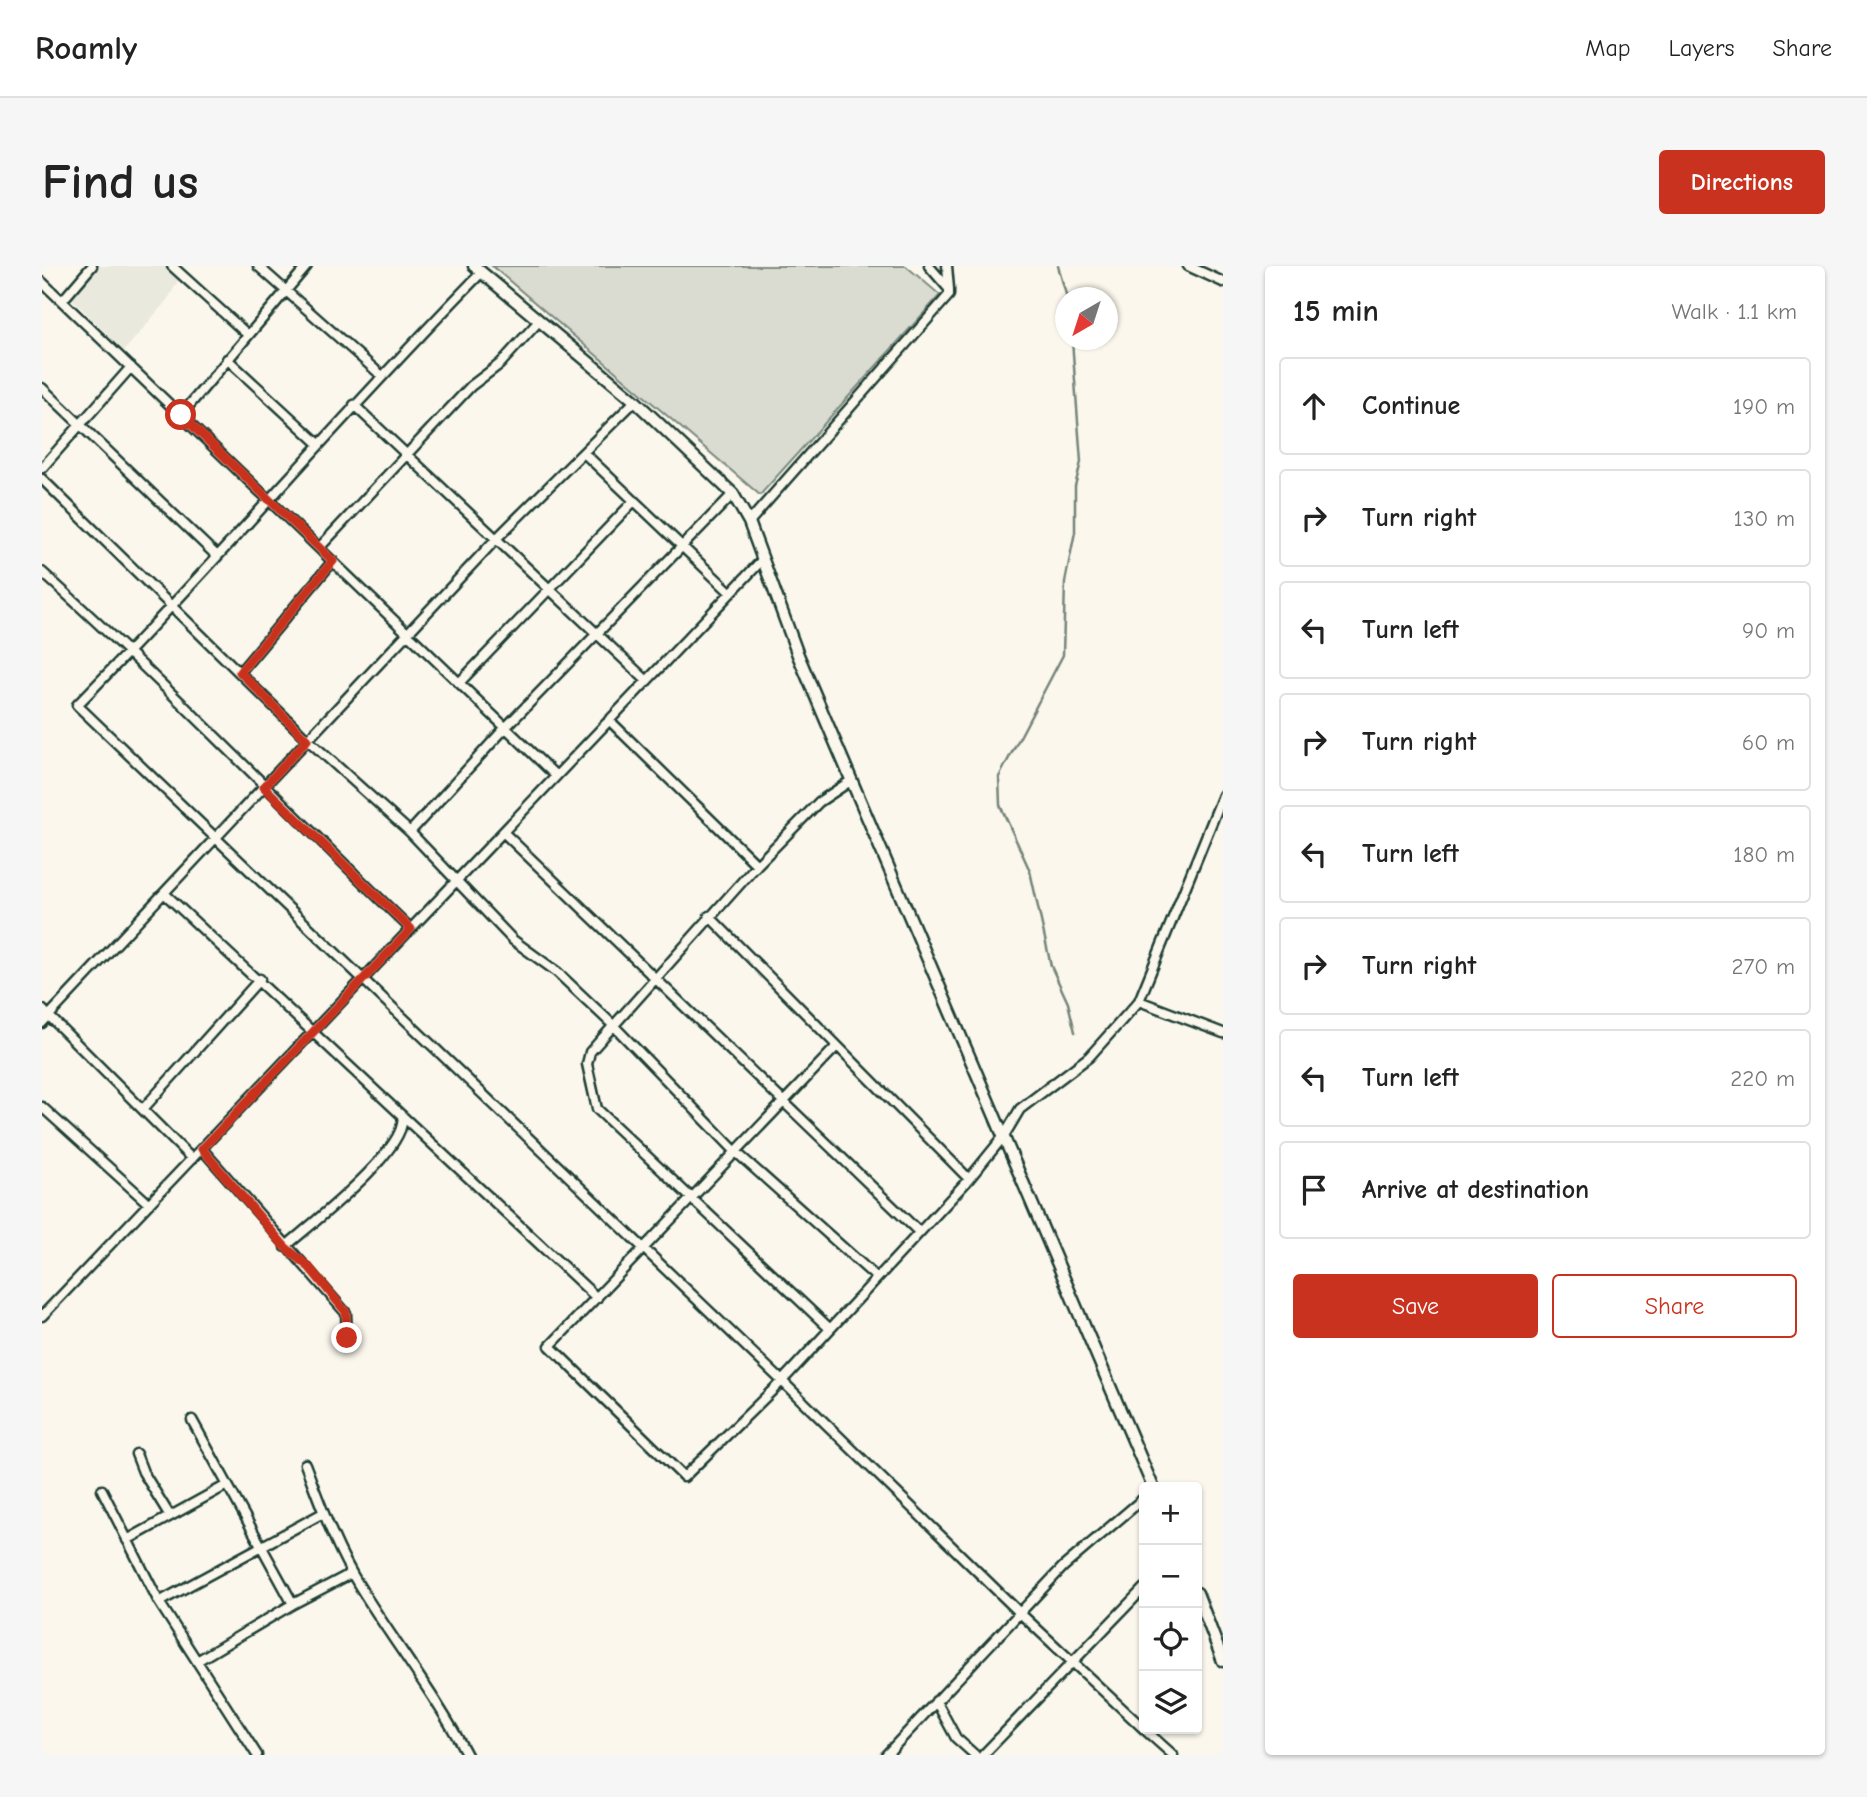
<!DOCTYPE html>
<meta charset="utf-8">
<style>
:root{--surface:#fff;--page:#f6f6f6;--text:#222;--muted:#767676;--line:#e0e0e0;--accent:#c8321e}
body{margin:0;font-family:"Comic Neue",sans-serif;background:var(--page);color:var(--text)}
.controls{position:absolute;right:21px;bottom:21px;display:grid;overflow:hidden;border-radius:7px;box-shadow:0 2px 5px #0004}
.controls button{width:63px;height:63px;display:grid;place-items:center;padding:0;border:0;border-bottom:2px solid var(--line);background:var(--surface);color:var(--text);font:35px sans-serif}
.compass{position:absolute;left:1013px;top:21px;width:63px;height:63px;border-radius:50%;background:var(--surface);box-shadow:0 2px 5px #0004;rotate:219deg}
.stop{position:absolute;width:21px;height:21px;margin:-16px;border:5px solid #c8321e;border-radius:50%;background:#fff}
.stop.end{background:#c8321e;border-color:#fff;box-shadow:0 2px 7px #0008}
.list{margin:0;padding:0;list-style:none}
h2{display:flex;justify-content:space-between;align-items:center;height:91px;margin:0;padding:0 28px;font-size:30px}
h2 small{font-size:23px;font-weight:400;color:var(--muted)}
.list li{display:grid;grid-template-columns:46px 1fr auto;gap:21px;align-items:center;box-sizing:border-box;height:98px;margin:0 14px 14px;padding:0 14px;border:2px solid var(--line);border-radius:7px}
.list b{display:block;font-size:26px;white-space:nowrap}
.list em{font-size:23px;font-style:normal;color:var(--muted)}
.actions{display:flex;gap:14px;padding:21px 28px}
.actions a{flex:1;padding:16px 0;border:2px solid var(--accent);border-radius:7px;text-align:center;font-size:24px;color:var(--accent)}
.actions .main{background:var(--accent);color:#fff}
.icon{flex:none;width:38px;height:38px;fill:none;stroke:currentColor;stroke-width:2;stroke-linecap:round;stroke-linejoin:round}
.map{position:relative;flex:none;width:1181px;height:1489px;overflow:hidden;border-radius:7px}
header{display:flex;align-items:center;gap:42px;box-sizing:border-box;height:98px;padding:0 35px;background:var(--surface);border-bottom:2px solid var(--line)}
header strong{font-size:33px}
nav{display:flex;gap:38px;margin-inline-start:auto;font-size:24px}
.intro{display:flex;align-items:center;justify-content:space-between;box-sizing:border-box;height:168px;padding:0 42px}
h1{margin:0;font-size:49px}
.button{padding:18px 32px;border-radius:7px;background:var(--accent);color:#fff;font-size:24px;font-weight:700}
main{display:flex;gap:42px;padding:0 42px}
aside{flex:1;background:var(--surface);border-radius:7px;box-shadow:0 2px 5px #0004}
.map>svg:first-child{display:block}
.built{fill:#eae9de}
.green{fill:#dbdcd1;stroke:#7d8c82;stroke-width:2}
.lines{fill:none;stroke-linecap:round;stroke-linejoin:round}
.stream{stroke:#74847b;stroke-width:2.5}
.minor-casing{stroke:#1f3d34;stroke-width:13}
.tertiary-casing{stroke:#1f3d34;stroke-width:15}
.minor{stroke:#fbf7ec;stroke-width:8}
.tertiary{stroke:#fbf7ec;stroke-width:10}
.route{stroke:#c8321e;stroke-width:9}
</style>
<header>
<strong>Roamly</strong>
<nav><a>Map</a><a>Layers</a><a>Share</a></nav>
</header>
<div class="intro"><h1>Find us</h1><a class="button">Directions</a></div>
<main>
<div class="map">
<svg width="1181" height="1489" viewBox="0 0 1181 1489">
<rect width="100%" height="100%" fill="#fbf7ec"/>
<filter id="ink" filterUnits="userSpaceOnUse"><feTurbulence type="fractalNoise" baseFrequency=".0143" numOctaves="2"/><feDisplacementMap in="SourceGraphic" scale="14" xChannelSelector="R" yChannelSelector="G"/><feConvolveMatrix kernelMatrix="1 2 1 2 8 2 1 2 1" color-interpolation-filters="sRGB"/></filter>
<g filter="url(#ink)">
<path class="built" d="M56,0h66l15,13 -11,20 -44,52 -53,-53z"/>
<path class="green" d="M450,0h414l34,29 -180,200z"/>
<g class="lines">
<path class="stream" d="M1016,0l9,32
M1030,74l9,122 -6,24v46l-10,50 -2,73 -64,122 1,28 30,66 21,95 17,37 7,29"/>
<g class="minor-casing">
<path id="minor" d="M130,0l76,69
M216,0l123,109
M905,0l2,23
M1146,0l35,16
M440,6c-139,141 -266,292 -405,433l705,676 238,232 124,116
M0,16l514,494
M20,35l30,-35
M185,93l92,85
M0,122l175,168
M312,139l293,276
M139,149l126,-149
M542,187l147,140
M0,202l89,-101
M0,213l266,261 102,92 103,108 44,32 56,53 123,127 140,125
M707,256l200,-227v-6l-20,-23
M277,282l152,-162 29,-22 39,-43
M0,306c127,114 245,238 369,357
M198,406l93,-111
M417,417l175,-182
M567,454l148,145
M368,566l96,-105 227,-233
M461,566l416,400
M122,627l433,405
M667,650l260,263
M1097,735l84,32
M0,743l150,150
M0,757l455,-485 138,-137
M794,781l-286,299 134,131 98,-96 187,-202 35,-43 16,-27 69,-52 50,-56 84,-206
M0,841l107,97
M101,843l117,-130
M160,883l144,164 1,25
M243,981c25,-22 125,-99 117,-131
M0,1050l721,-757
M787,1062l-232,-219 -10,-45 3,-12 167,-187 62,-63 33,-22
M150,1154l101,184 59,-31
M94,1188l7,18 27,44
M263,1198c16,42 31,85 55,123 35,57 76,109 107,168
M60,1224l57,112 98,153
M85,1274l100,-55
M117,1336l164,-89
M155,1395l96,-57
M894,1435l20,37 19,17
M1102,1463l29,26
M844,1489l177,-188 81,-69
M941,1489l161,-167"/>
</g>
<g class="tertiary-casing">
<path id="tertiary" d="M432,0l161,135 98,93 16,28 49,133 355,832
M1155,1327l26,68"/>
</g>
<use href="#minor" class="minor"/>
<use href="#tertiary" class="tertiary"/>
</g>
</g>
<g class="lines" filter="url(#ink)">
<path class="route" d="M139,149l152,146 -93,111 67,68 -43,47 147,142 -209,220 83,98 24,20 37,45 1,26"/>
</g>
</svg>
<div class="controls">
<button>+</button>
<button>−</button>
<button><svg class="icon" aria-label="locate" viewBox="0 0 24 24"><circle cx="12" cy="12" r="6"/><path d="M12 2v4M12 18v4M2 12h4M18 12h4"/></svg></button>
<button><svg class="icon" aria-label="layers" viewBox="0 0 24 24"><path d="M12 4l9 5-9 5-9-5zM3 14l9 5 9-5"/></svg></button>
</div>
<svg class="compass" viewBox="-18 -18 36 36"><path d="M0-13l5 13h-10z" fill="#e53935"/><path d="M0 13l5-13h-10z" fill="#767676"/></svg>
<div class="stop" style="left:139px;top:149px"></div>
<div class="stop end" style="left:305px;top:1072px"></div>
</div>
<aside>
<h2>15 min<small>Walk · 1.1 km</small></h2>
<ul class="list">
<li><svg class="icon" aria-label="ahead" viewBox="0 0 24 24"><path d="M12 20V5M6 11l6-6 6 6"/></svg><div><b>Continue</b></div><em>190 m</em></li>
<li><svg class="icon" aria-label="right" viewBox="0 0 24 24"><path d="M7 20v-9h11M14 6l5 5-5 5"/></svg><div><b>Turn right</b></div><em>130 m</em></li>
<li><svg class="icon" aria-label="left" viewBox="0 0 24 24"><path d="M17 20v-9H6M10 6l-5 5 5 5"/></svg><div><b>Turn left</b></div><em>90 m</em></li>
<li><svg class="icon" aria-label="right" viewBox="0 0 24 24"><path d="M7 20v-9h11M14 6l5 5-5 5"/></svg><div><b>Turn right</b></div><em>60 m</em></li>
<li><svg class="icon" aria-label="left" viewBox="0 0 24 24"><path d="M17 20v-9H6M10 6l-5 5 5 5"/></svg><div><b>Turn left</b></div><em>180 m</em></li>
<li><svg class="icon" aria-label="right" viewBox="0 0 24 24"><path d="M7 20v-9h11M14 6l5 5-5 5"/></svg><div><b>Turn right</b></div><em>270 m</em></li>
<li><svg class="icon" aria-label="left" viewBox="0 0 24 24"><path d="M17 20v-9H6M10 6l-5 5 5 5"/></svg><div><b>Turn left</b></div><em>220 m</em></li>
<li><svg class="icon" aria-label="arrive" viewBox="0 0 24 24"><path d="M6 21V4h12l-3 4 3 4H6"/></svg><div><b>Arrive at destination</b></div></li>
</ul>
<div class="actions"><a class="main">Save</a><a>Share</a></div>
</aside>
</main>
